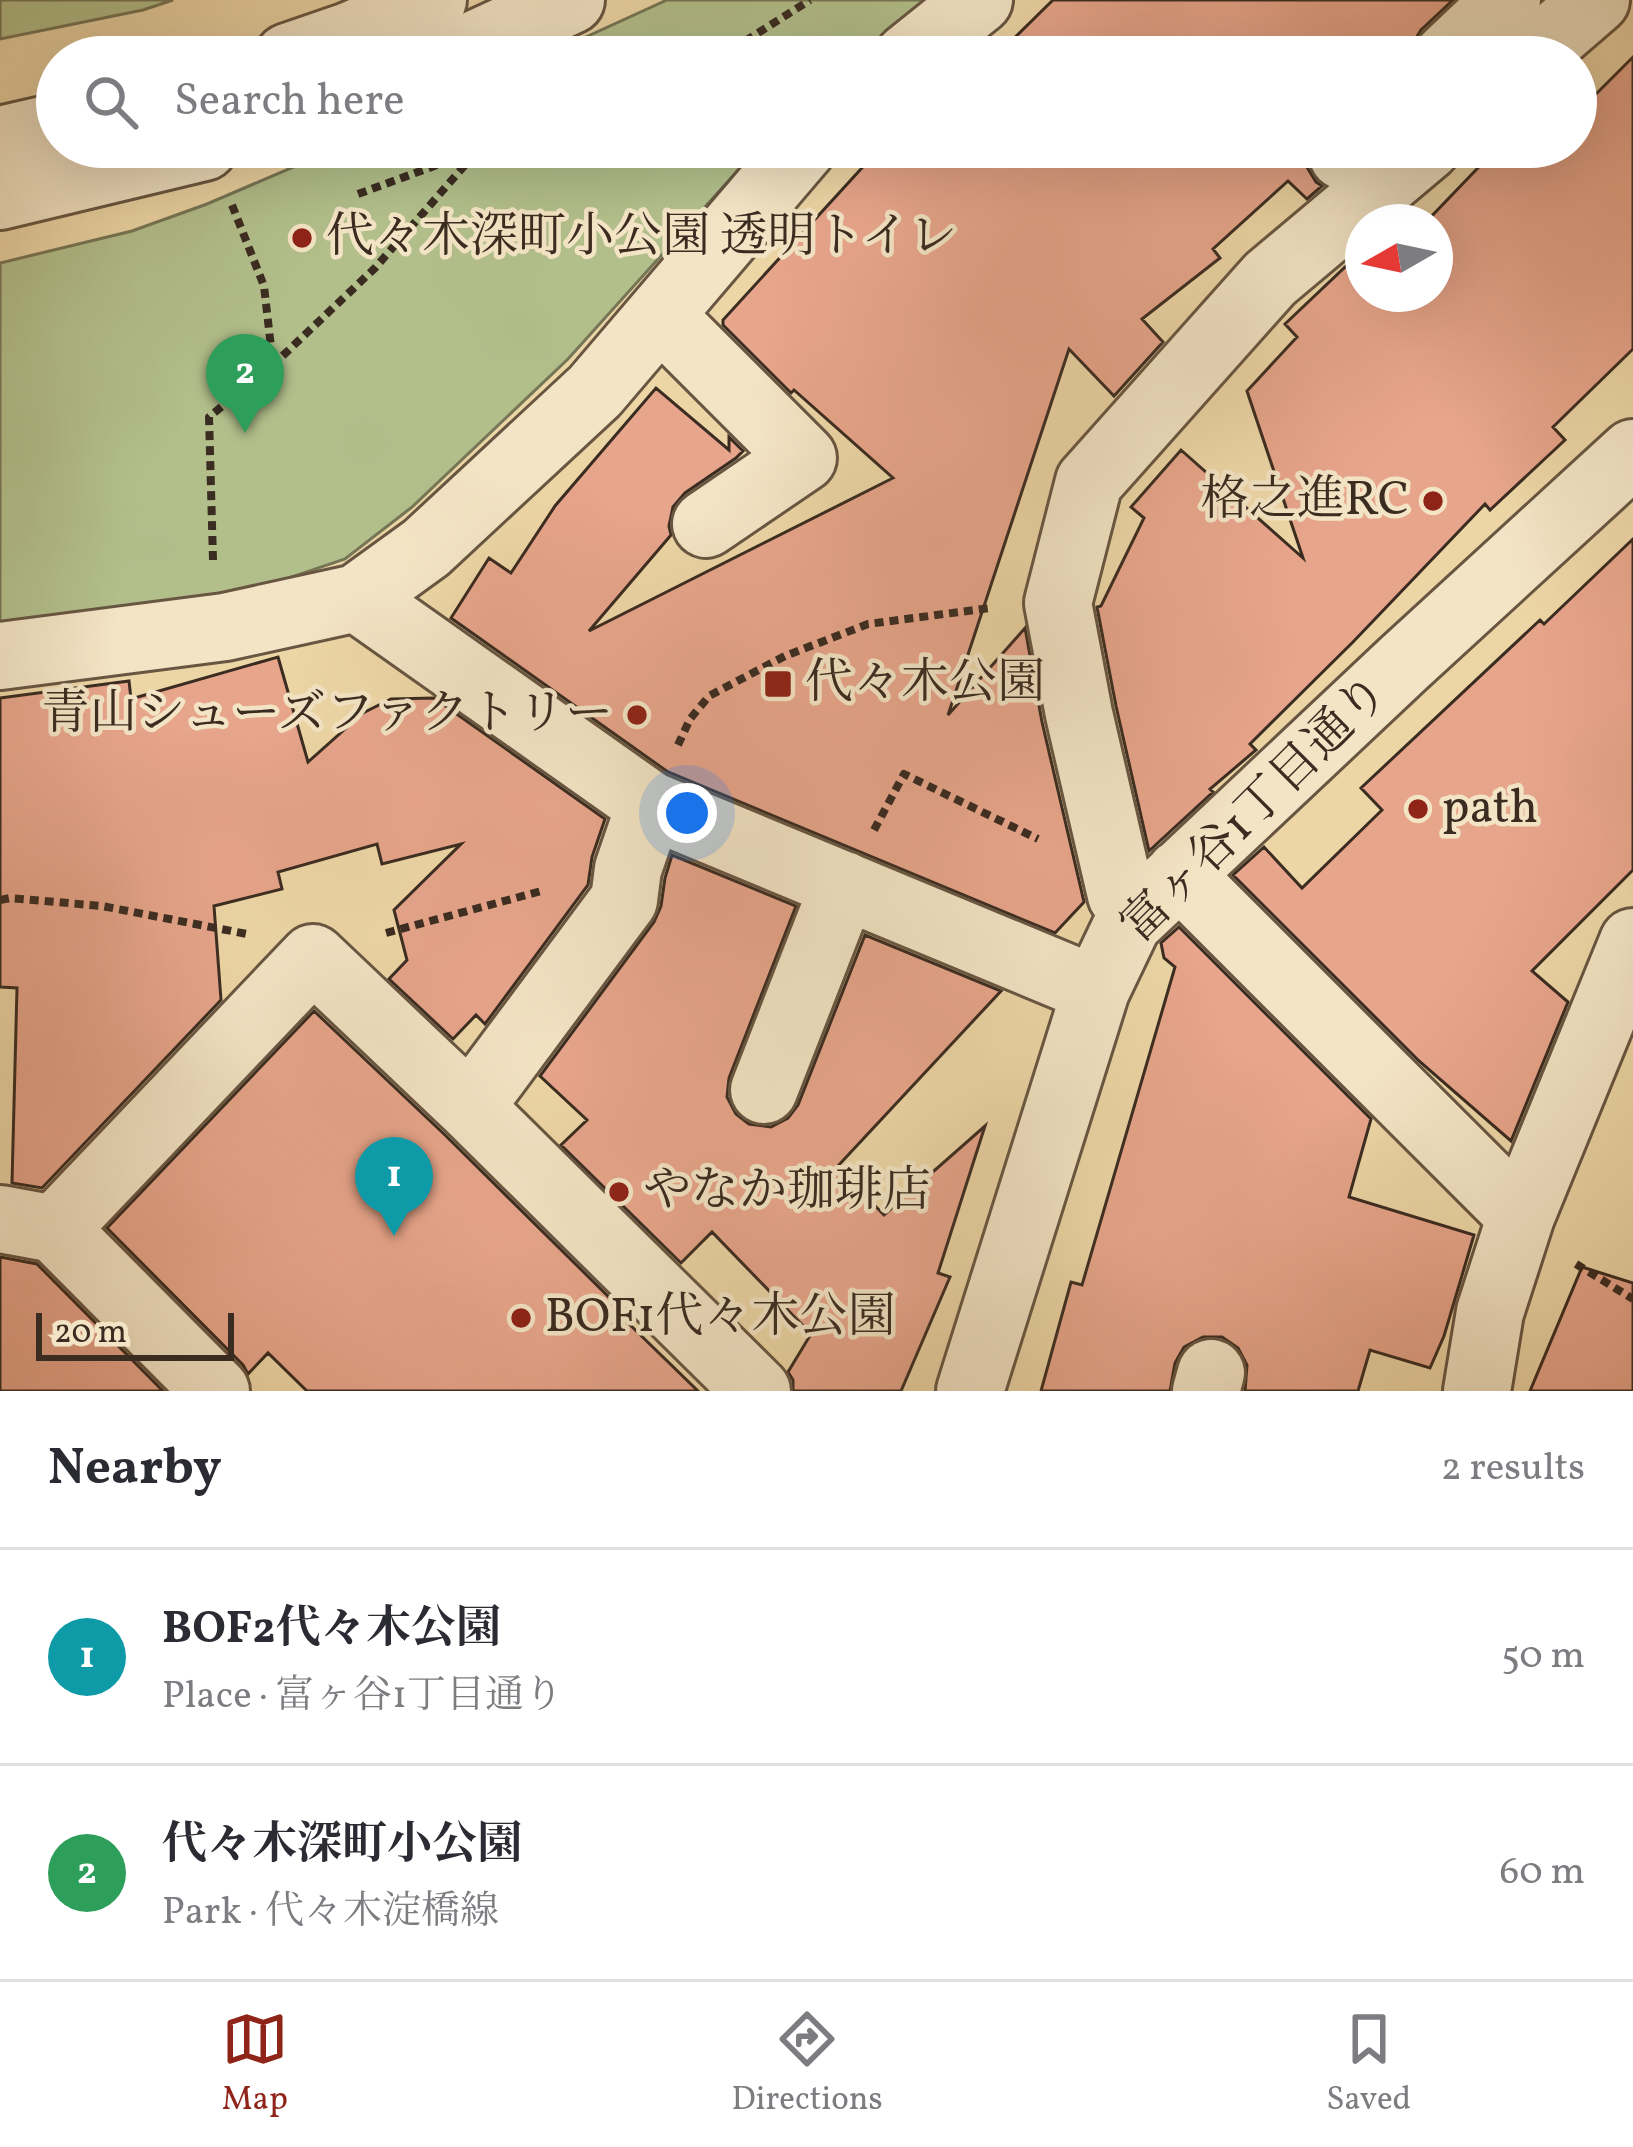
<!DOCTYPE html>
<meta charset="utf-8">
<style>
:root{--surface:#fff;--page:#f7f7f7;--text:#2b2b33;--muted:#7c7c81;--line:#e1e1e2;--accent:#8f2418}
body{margin:0;font-family:Vollkorn,"Noto Serif JP",serif;background:var(--page);color:var(--text)}
.compass{position:absolute;left:1345px;top:204px;width:108px;height:108px;border-radius:50%;background:var(--surface);box-shadow:0 12px 48px #0002;rotate:261deg}
.scale{position:absolute;left:36px;bottom:30px;width:198px;box-sizing:border-box;padding-left:12px;border:6px solid #3b2c21;border-top:0;font-size:33px;line-height:42px;white-space:nowrap;color:#3b2c21;-webkit-text-stroke:9px #f3e4c5;paint-order:stroke}
.you{position:absolute;left:687px;top:813px;width:42px;height:42px;margin:-30px;border:9px solid #fff;border-radius:50%;background:#1a73e8;box-shadow:0 0 0 18px #1a73e833}
.badge{display:grid;place-items:center;width:78px;height:78px;border-radius:50%;background:var(--accent);color:#fff;font-size:39px;font-weight:700}
.pin{position:absolute;translate:-50% -99px;filter:drop-shadow(0 3px 6px #0008)}
.pin::after{content:'';position:absolute;top:63px;width:42px;height:36px;background:inherit;clip-path:polygon(0 0,100% 0,50% 100%)}
.list{margin:0;padding:0;list-style:none}
h2{display:flex;justify-content:space-between;align-items:center;height:156px;margin:0;padding:0 48px;font-size:51px}
h2 small{font-size:39px;font-weight:400;color:var(--muted)}
.list li{display:grid;grid-template-columns:78px 1fr auto;gap:36px;align-items:center;box-sizing:border-box;height:216px;padding:0 48px;border-top:3px solid var(--line)}
.list b{display:block;font-size:45px;white-space:nowrap}
.list p{margin:0;font-size:39px;white-space:nowrap;color:var(--muted)}
.list em{font-size:39px;font-style:normal;color:var(--muted)}
.icon{flex:none;width:66px;height:66px;fill:none;stroke:currentColor;stroke-width:2;stroke-linecap:round;stroke-linejoin:round}
.map{position:relative;flex:none;width:1633px;height:1391px;overflow:hidden}
.search{position:absolute;background:var(--surface);box-shadow:0 12px 48px #0002;left:36px;right:36px;top:36px;height:132px;display:flex;align-items:center;gap:30px;box-sizing:border-box;padding:0 42px;border-radius:66px;color:var(--muted);font-size:45px}
.sheet{height:588px;background:var(--surface)}
nav{display:flex;justify-content:space-around;align-items:center;box-sizing:border-box;height:168px;border-top:3px solid var(--line);background:var(--surface);font-size:33px;color:var(--muted)}
nav a{display:grid;justify-items:center;gap:6px}
nav .on{color:var(--accent)}
.map>svg:first-child{display:block}
.green{fill:#b2bf8b;stroke:#767656;stroke-width:3}
.building{fill:#e7a58b;stroke:#3b2c21;stroke-width:3}
.lines{fill:none;stroke-linecap:round;stroke-linejoin:round}
.minor-casing{stroke:#685642;stroke-width:72}
.path{stroke:#3b2c21;stroke-width:8;stroke-dasharray:9 6;stroke-linecap:butt}
.minor{stroke:#f3e4c5;stroke-width:66}
.poi-dot{fill:#8f2418;stroke:#f3e4c5;stroke-width:4.5}
.labels{text-anchor:middle;dominant-baseline:central;stroke-width:9;stroke-linejoin:round;paint-order:stroke}
.poi-label{font-size:48px;fill:#3b2c21;stroke:#f3e4c5;text-anchor:start}
.street-label{font-size:48px;fill:#3b2c21;stroke:#f3e4c5}
</style>
<div class="map">
<svg width="1633" height="1391" viewBox="0 0 1633 1391">
<rect width="100%" height="100%" fill="#edd6a6"/>
<filter id="stains"><feTurbulence type="fractalNoise" baseFrequency=".00167" numOctaves="4"/><feColorMatrix values="0 0 0 0 .2 0 0 0 0 .09 0 0 0 0 .02 0 0 0 .5 -.17"/></filter>
<radialGradient id="worn" r=".72"><stop offset=".6" stop-color="#630" stop-opacity="0"/><stop offset="1" stop-color="#630" stop-opacity=".3"/></radialGradient>
<path class="green" d="M0,0h173l-30,10 -143,29z
M667,0h266l-76,57h-315z
M340,147h419l-191,212 -156,148 -67,52 -100,34 -245,37v-367l132,-32 75,-27z"/>
<path class="building" d="M1053,0h400l-32,30 -8,13 -17,14h-401z
M1633,57v292l-80,78 12,13 -75,70 -5,-6 -132,138 -103,102 6,6 -46,39 3,3 -64,59 -33,-145 -19,-99 4,-1 43,-88 -13,-11 50,-57 122,108 -56,-167 50,-54 -12,-13 78,-74v44h72v-72h-9l72,-75h78v-33z
M881,147h426v20l9,15 6,4 -15,13 -19,-18 -75,68 7,9 -78,61 21,23 -49,54 -45,-47 -121,366 77,-87 17,94 42,180 -29,31 -387,-161 -217,-154 38,-60 22,15 44,-67 101,-118 73,62v-13l14,14 -7,7 -51,35 -12,14 -4,19 2,9 -82,96 304,-153 -99,-88 -3,3 -68,-68v-5z
M1633,539v331l-101,101 36,31 -57,139 -92,-80 -186,-186 31,-28 38,41 80,-78 -21,-22 179,-168 4,4z
M278,657l30,105 55,-49 28,-14 43,-1 171,121 -13,38 -4,28 -103,139 -9,-9 -23,24 -64,-60 18,-19 -13,-50 67,-66 -79,20 -5,-20 -99,28 4,17 -68,17 7,94 -179,188 -30,-5 5,-195 -17,-1v-289l129,-17 2,18z
M672,855l124,51 -67,172 -2,19 9,17 13,10 22,3 17,-9 10,-13 67,-170 136,56 -164,176 47,48 101,-89 -47,147 12,4 -49,114h-108v-11l-5,-8 23,-38 -99,-102 -31,31 -120,-118 26,-25 -47,-44 114,-154 7,-16 4,-28z
M1179,927l192,192 -22,78 125,38 -30,101 -14,32 -60,-18 -12,41h-113l2,-26 -9,-17 -16,-11h-19l-19,10 -9,16 -5,28h-129l30,-109 11,3 93,-318 -11,-9 -3,-15z
M314,1011l130,123 185,183 -4,3 73,71h-391l-39,-38 -20,21 -5,-9 -136,-137z
M0,1257l37,7 126,127h-163z
M1582,1267l51,16v108h-103z"/>
<g class="lines">
<g class="minor-casing">
<path id="minor" d="M288,57l61,-21 84,-36
M448,57l123,-57
M908,57l71,-57
M1447,57l60,-57
M1530,57l66,-57
M0,140l57,-13
M1343,156l9,-9
M0,196l204,-49
M660,315l143,143 -97,66
M357,598l293,207 446,185
M0,656l225,-29 132,-29 69,-50 169,-157 208,-244
M1179,874l342,342
M1121,895l-42,-181 -21,-111 31,-121 181,-203 157,-132
M764,1090l80,-205
M470,1107l154,-207 4,-31 22,-64
M0,1219l55,10
M216,1391l-161,-162 258,-271 157,149 287,284
M970,1391l126,-401 32,-67 275,-259 230,-211
M1206,1391l5,-18
M1477,1391l13,-79 31,-96 112,-274"/>
</g>
<path class="path" d="M720,57l90,-57
M358,194l117,-43
M232,205l32,81 9,79 102,-97 104,-119 55,8 29,-10
M213,560l-4,-143 64,-52
M678,745l12,-26 19,-23 76,-40 83,-32 122,-16
M874,830l30,-56 134,65
M0,900l10,-2 92,8 145,28
M386,933l159,-43
M1576,1264l57,35"/>
<use href="#minor" class="minor"/>
</g>
<g class="poi-dot">
<circle cx="302" cy="238" r="12"/>
<circle cx="1433" cy="501" r="12"/>
<rect x="763" y="669" width="30" height="30" rx="6"/>
<circle cx="637" cy="715" r="12"/>
<circle cx="1418" cy="809" r="12"/>
<circle cx="619" cy="1192" r="12"/>
<circle cx="521" cy="1318" r="12"/>
</g>
<g class="labels">
<g class="poi-label">
<text x="326" y="238">代々木深町小公園 透明トイレ</text>
<text x="1409" y="501" text-anchor="end">格之進RC</text>
<text x="805" y="684">代々木公園</text>
<text x="613" y="715" text-anchor="end">青山シューズファクトリー</text>
<text x="1442" y="809">path</text>
<text x="643" y="1192">やなか珈琲店</text>
<text x="545" y="1318">BOF1代々木公園</text>
</g>
<g class="street-label">
<text transform="translate(1256 810) rotate(-45)">富ヶ谷1丁目通り</text>
</g>
</g>
<rect width="100%" height="100%" filter="url(#stains)"/>
<rect width="100%" height="100%" fill="url(#worn)"/>
</svg>
<svg class="compass" viewBox="-18 -18 36 36"><path d="M0-13l5 13h-10z" fill="#e53935"/><path d="M0 13l5-13h-10z" fill="#7c7c81"/></svg>
<div class="scale">20 m</div>
<div class="you"></div>
<div class="pin badge" style="left:394px;top:1236px;background:#0f9aa8">1</div>
<div class="pin badge" style="left:245px;top:433px;background:#2e9e5b">2</div>
<div class="search"><svg class="icon" aria-label="search" viewBox="0 0 24 24"><circle cx="10" cy="10" r="6"/><path d="M15 15l6 6"/></svg>Search here</div>
</div>
<section class="sheet">
<h2>Nearby<small>2 results</small></h2>
<ul class="list">
<li><span class="badge" style="background:#0f9aa8">1</span><div><b>BOF2代々木公園</b><p>Place · 富ヶ谷1丁目通り</p></div><em>50 m</em></li>
<li><span class="badge" style="background:#2e9e5b">2</span><div><b>代々木深町小公園</b><p>Park · 代々木淀橋線</p></div><em>60 m</em></li>
</ul>
</section>
<nav>
<a class="on"><svg class="icon" aria-label="map" viewBox="0 0 24 24"><path d="M3 6l6-2 6 2 6-2v14l-6 2-6-2-6 2zM9 4v14M15 6v14"/></svg>Map</a>
<a><svg class="icon" aria-label="directions" viewBox="0 0 24 24"><path d="M12 3l9 9-9 9-9-9zM9 14v-3h6M13 9l2 2-2 2"/></svg>Directions</a>
<a><svg class="icon" aria-label="saved" viewBox="0 0 24 24"><path d="M7 4h10v16l-5-4-5 4z"/></svg>Saved</a>
</nav>
